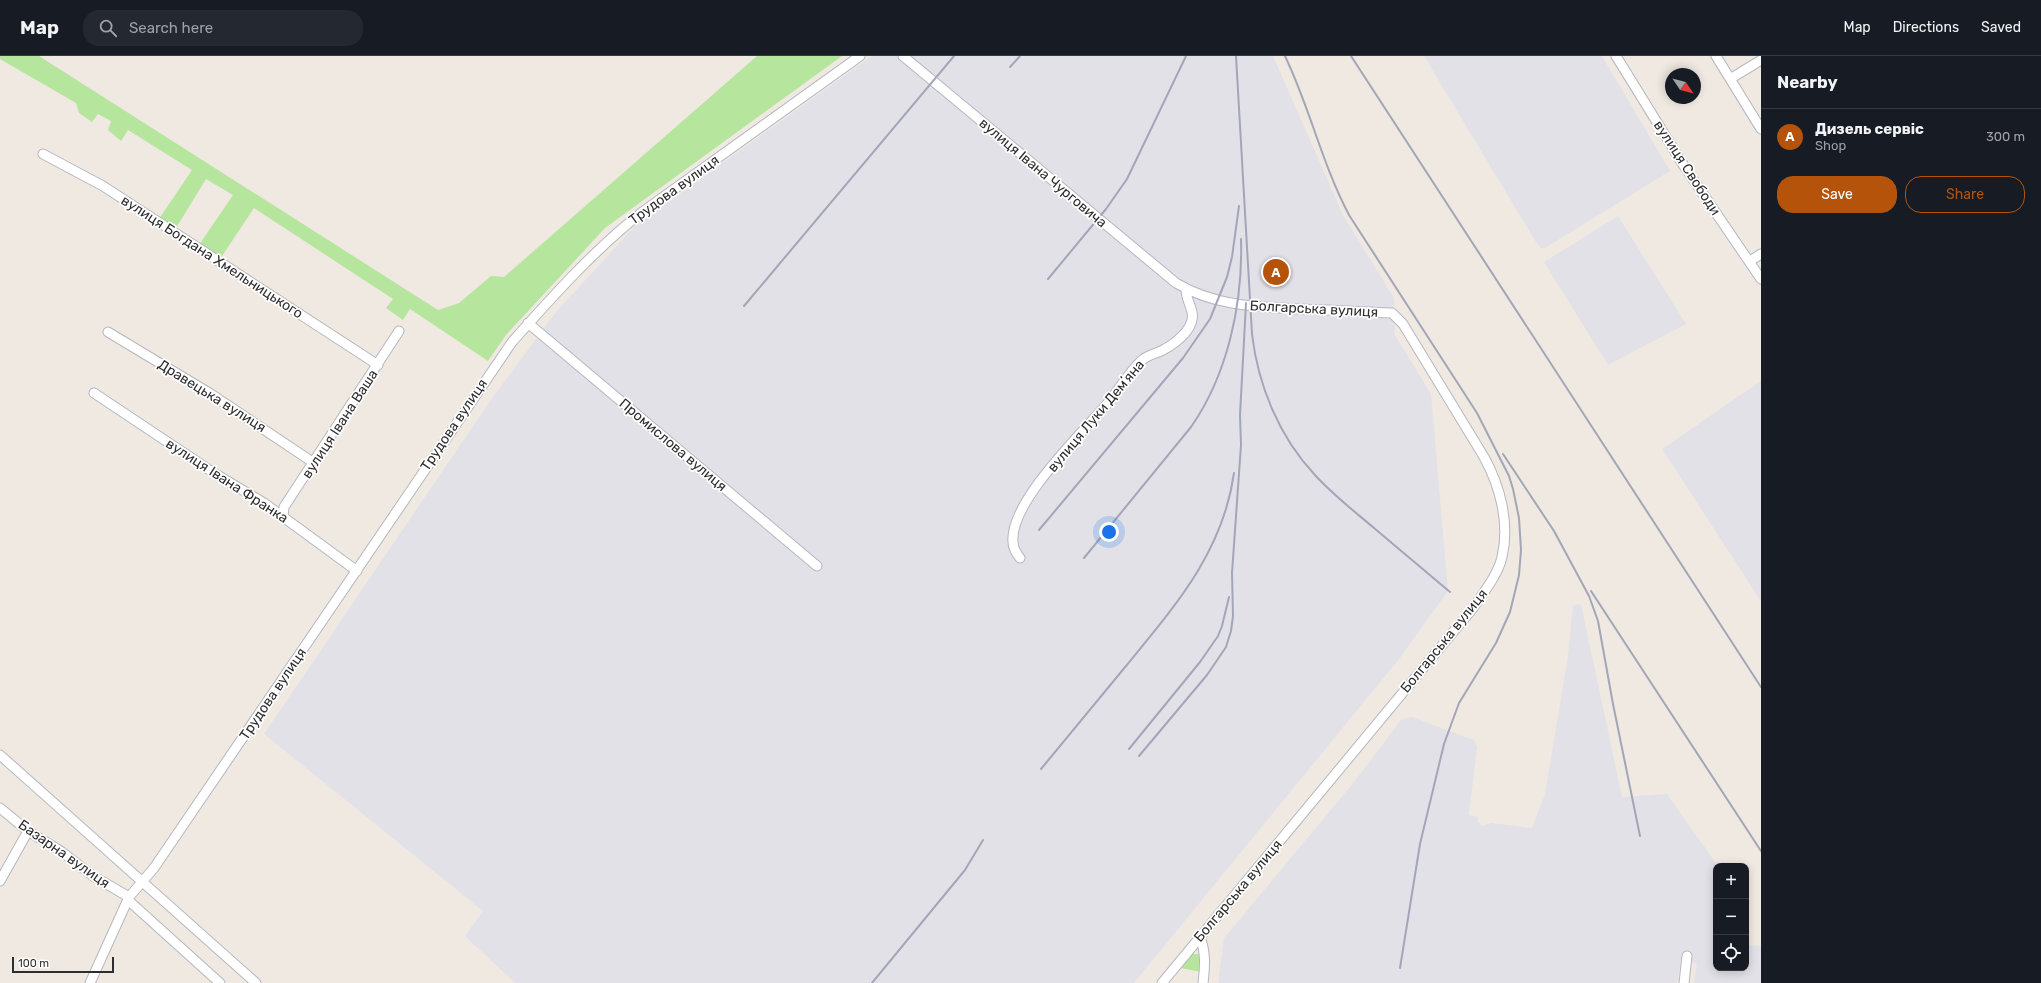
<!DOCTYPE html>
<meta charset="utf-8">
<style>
:root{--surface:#171b24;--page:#242831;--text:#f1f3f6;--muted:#9ea1a6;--line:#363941;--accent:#b45309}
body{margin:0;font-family:Rubik,sans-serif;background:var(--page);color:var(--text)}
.controls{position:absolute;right:12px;bottom:12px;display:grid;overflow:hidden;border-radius:8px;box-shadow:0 2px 10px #0003}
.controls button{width:36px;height:36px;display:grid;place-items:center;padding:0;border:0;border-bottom:1px solid var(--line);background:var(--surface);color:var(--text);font:20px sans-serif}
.compass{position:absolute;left:1665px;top:12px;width:36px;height:36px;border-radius:50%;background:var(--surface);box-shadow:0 2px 10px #0003;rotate:125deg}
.scale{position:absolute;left:12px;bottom:10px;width:102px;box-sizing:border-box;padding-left:4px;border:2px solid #2e2e2e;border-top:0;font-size:11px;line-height:14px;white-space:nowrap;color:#2e2e2e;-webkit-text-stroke:3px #fff;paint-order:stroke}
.you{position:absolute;left:1109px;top:476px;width:14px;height:14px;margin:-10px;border:3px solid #fff;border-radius:50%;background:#1a73e8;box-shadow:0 0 0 6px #1a73e833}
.badge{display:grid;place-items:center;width:26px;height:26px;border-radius:50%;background:var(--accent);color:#fff;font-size:13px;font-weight:700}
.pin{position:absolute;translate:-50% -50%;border:2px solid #fff;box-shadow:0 1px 4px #0006}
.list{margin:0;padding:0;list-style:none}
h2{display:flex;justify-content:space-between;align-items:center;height:52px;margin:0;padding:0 16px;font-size:17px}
h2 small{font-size:13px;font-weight:400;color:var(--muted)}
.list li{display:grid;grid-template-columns:26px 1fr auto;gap:12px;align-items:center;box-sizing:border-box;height:56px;padding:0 16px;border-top:1px solid var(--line)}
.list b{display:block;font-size:15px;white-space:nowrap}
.list p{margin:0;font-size:13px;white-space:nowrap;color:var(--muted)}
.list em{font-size:13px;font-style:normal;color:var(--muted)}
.actions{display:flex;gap:8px;padding:12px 16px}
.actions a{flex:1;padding:9px 0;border:1px solid var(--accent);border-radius:16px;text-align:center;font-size:14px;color:var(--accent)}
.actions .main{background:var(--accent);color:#fff}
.icon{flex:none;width:22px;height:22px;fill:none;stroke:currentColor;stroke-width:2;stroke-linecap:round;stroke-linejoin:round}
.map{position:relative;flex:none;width:1761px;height:927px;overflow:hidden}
header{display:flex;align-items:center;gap:24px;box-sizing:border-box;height:56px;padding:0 20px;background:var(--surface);border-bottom:1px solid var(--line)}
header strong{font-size:19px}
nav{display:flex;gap:22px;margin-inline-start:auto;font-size:14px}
.search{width:280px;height:36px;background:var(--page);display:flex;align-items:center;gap:10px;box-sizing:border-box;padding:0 14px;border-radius:16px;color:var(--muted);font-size:15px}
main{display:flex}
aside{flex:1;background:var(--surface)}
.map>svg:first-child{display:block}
.industrial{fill:#e3e1e8}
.green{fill:#b6e59e}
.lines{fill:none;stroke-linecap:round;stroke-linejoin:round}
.minor-casing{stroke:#b4b7c1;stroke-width:11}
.minor{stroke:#fff;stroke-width:9}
.rail{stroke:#a3a6b8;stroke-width:2}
.labels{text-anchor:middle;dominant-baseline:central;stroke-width:3.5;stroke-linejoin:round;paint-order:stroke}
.street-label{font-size:14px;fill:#2e2e2e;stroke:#fff}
</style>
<header>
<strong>Map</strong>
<div class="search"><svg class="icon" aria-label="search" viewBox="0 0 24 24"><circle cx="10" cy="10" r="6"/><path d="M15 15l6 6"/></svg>Search here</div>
<nav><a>Map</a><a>Directions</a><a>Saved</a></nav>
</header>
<main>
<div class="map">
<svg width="1761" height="927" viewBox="0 0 1761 927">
<rect width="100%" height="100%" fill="#efe9e1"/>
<path class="industrial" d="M872,0h401l70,159 51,83 1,37 36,59 17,197 -49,68 -265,324h-619l-50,-47 18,-25 -219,-177 226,-333 66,-89 80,-87z
M1424,0h178l68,115 -125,77h-4l-5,-6z
M1618,160l68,108 -78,41 -64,-103z
M1761,325v220l-99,-152z
M1581,548l41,193 45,-3 51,72h-2v102h30v-23l15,1v37h-67l3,-19 -16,-3 -4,22h-459l6,-45 130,-156 47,-62 5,-2 6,-1 62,23 3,7 -8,68 9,2v5l4,4 9,-3 41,5 13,-34 23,-138 5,-51z"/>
<path class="green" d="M0,0h39l399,254 21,-7 32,-27 13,1 253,-221h85l-237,172 -99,107 -18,26 -78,-52 -7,11 -17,-12 7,-9 -139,-91 -36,54 -21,-14 36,-53 -27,-16 -33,54 -16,-11 35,-52 -64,-40 -7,11 -13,-11 3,-9 -13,-7 -6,8 -13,-9 -3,-10 -76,-44z
M1190,898h11v18l-20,-4z"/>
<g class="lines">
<g class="minor-casing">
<path id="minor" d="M903,0l273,227c38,23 81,24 124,26 31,1 62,3 92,4l11,11 81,133c16,29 26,66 18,100 -4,18 -19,36 -29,51l-311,375
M1616,0l68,110 77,113
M1716,0l45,73
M1730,23l31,-19
M43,98l60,32 275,179
M1750,205l11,-7
M528,267l289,243
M108,276l103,62 103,69
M94,337l120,80 50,30 93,68
M283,461l1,-10 115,-176
M1020,502c-4,-5 -7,-10 -7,-16 -4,-39 69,-109 94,-138 12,-14 21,-31 34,-43 6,-6 14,-7 22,-11 8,-4 20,-13 25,-21 11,-17 -2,-24 -2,-40
M0,699l256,228
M0,752l28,23 34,21 31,24 36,21
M0,825l28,-50
M128,844l92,83
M1200,881c6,16 5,29 3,46
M90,927l39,-86 25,-29 358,-526c41,-46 81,-91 129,-129l219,-157
M1684,927l3,-27"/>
</g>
<use href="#minor" class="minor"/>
<path class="rail" d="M1236,0l16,278c6,51 27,103 63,141 18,20 39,36 59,53 25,21 51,43 76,64
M1285,0c25,52 37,108 64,159l128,198 32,63 4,13 6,29 2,32 -2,25 -9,37 -14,31 -37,60 -15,41 -24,100 -20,124
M1351,0l410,631
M1010,11l10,-11
M1048,223l58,-70 21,-30 59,-123
M744,250l210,-250
M1503,398l51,77 35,65 9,25 15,83 27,132
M1039,474l144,-172 27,-39 17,-42 5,-20 7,-51
M1084,502l107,-131c37,-53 52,-124 50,-188
M1591,535l170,260
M1129,693l71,-87 18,-26 4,-10 7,-29
M1139,700l68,-81 19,-28 5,-16 2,-15 -1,-43 9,-128 -1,-30 6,-112
M1041,713c29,-35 57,-69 85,-103 49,-60 97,-114 108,-193
M872,927l93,-113 18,-30"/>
</g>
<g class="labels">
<g class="street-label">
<text transform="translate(1687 112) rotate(57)">вулиця Свободи</text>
<text transform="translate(1043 117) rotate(40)">вулиця Івана Чурговича</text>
<text transform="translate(674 134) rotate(-36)">Трудова вулиця</text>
<text transform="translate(212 201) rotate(33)">вулиця Богдана Хмельницького</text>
<text transform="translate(1314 253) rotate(3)">Болгарська вулиця</text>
<text transform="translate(212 340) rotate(32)">Дравецька вулиця</text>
<text transform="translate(1096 360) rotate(-50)">вулиця Луки Демʼяна</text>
<text transform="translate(340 368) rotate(-57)">вулиця Івана Ваша</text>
<text transform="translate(454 369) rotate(-56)">Трудова вулиця</text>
<text transform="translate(673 389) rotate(40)">Промислова вулиця</text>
<text transform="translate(227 425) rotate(33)">вулиця Івана Франка</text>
<text transform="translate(1444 585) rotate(-51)">Болгарська вулиця</text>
<text transform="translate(273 638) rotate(-56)">Трудова вулиця</text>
<text transform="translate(64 798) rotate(35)">Базарна вулиця</text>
<text transform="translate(1238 835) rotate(-50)">Болгарська вулиця</text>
</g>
</g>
</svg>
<div class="controls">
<button>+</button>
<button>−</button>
<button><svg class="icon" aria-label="locate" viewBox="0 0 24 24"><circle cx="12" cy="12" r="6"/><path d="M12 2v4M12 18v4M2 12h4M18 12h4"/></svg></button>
</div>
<svg class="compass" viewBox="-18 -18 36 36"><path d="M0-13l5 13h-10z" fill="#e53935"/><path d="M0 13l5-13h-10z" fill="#9ea1a6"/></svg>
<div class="scale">100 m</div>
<div class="you"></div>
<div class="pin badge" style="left:1276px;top:216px">A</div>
</div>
<aside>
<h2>Nearby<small></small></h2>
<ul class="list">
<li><span class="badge">A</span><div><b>Дизель сервіс</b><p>Shop</p></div><em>300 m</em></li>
</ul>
<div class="actions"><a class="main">Save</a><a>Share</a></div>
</aside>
</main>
